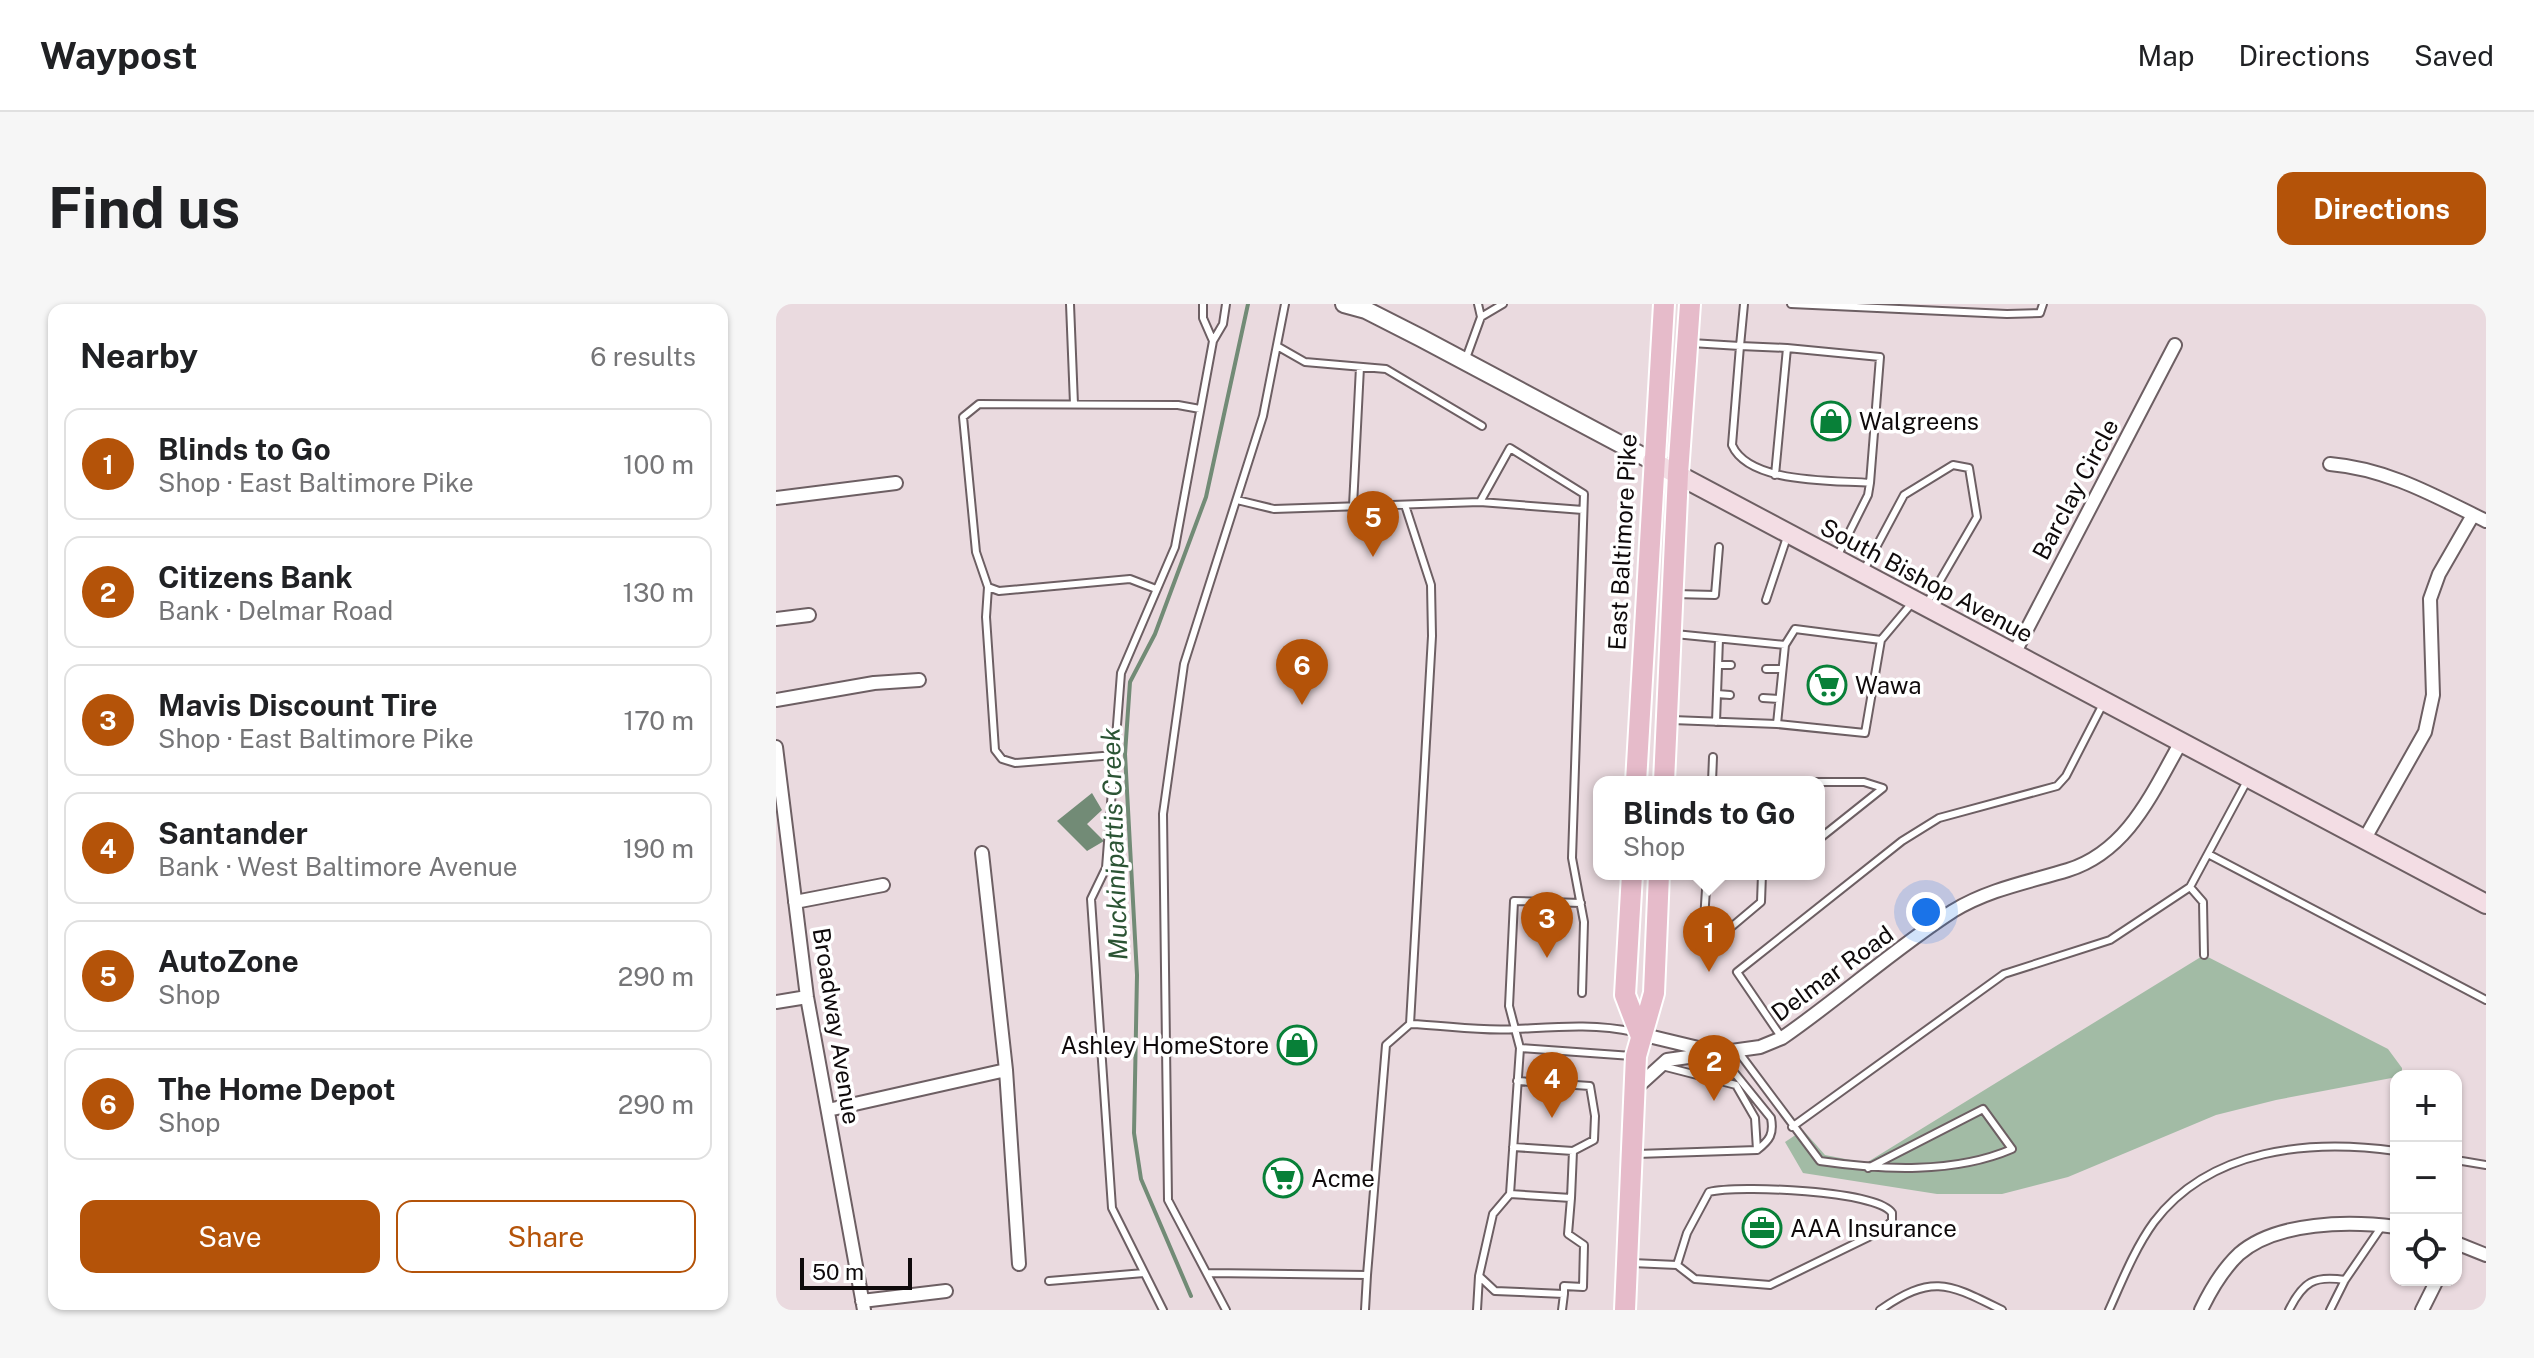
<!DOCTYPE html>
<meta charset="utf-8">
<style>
:root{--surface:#fff;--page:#f6f6f6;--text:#202124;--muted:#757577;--line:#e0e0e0;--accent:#b45309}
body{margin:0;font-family:"Public Sans",sans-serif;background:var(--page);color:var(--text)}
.controls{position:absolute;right:24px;bottom:24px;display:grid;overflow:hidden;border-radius:16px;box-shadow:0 2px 6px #0004}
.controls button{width:72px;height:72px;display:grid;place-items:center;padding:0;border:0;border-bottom:2px solid var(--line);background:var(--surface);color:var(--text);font:40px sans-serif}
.scale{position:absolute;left:24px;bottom:20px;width:112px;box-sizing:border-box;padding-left:8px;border:4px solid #0f0a0b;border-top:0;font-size:22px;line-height:28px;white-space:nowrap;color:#0f0a0b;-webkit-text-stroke:6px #fff;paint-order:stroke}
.you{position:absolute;left:1150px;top:608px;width:28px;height:28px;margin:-20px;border:6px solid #fff;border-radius:50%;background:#1a73e8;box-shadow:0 0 0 12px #1a73e833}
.badge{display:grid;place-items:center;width:52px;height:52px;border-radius:50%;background:var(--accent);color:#fff;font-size:26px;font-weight:700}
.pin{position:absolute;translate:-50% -66px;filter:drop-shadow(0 2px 4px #0008)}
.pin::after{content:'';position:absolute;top:42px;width:28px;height:24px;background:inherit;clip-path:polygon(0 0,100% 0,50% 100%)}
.popup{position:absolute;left:817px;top:472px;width:232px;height:104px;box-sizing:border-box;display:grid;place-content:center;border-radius:16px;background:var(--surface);filter:drop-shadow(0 2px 6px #0005);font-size:26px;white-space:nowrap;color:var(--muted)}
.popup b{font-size:30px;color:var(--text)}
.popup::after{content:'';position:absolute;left:50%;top:100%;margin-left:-16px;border:16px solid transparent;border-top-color:var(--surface)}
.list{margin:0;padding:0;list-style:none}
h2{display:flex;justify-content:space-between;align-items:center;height:104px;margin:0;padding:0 32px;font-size:34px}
h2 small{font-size:26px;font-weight:400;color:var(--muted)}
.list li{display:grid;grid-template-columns:52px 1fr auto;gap:24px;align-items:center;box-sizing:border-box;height:112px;margin:0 16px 16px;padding:0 16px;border:2px solid var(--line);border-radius:16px}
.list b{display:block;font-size:30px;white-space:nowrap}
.list p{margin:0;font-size:26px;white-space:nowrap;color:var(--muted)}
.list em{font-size:26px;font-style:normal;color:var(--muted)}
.actions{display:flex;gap:16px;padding:24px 32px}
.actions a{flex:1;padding:18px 0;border:2px solid var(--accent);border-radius:16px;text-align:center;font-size:28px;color:var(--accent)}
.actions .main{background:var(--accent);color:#fff}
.icon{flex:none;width:44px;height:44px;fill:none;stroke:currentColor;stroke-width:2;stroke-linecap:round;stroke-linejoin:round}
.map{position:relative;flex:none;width:1710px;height:1006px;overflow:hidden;border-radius:16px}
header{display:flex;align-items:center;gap:48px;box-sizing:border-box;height:112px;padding:0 40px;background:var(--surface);border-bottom:2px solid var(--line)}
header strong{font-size:38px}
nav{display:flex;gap:44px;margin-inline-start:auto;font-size:28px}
.intro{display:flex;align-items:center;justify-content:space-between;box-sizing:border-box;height:192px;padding:0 48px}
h1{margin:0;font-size:56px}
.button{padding:20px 36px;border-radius:16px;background:var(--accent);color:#fff;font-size:28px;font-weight:700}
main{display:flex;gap:48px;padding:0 48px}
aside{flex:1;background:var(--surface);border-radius:16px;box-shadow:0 2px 6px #0004}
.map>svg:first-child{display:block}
.green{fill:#a2bba5}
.water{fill:#728b76}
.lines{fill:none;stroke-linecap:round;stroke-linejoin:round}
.stream{stroke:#728b76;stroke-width:4}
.service-casing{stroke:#6d5f63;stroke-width:10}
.minor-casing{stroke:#6d5f63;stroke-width:16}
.tertiary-casing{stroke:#6d5f63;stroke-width:20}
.secondary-casing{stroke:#6d5f63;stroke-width:22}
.primary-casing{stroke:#fff;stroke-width:24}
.service{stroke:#fff;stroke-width:6}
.minor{stroke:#fff;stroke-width:12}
.tertiary{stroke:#fff;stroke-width:16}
.secondary{stroke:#f3dde4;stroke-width:18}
.primary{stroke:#e6bbca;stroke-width:20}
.labels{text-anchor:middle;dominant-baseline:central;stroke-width:7;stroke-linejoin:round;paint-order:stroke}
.poi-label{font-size:24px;fill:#0f0a0b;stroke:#fff;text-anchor:start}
.street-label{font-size:24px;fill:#0f0a0b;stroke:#fff}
.water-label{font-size:26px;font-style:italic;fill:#2b5434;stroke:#fff}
</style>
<header>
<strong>Waypost</strong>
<nav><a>Map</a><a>Directions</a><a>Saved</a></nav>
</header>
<div class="intro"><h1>Find us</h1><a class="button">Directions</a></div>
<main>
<aside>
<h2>Nearby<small>6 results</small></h2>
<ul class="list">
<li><span class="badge">1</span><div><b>Blinds to Go</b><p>Shop · East Baltimore Pike</p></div><em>100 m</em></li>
<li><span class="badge">2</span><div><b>Citizens Bank</b><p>Bank · Delmar Road</p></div><em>130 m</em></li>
<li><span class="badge">3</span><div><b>Mavis Discount Tire</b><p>Shop · East Baltimore Pike</p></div><em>170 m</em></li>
<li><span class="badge">4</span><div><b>Santander</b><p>Bank · West Baltimore Avenue</p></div><em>190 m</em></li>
<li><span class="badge">5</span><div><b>AutoZone</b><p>Shop</p></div><em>290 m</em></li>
<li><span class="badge">6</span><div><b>The Home Depot</b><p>Shop</p></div><em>290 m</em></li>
</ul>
<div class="actions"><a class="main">Save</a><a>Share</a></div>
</aside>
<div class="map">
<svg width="1710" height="1006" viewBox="0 0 1710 1006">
<rect width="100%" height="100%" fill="#eadadf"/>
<path class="green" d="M1428,651l184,94 14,19v8l-126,24 -60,15 -148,62 -66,17h-65l-134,-21 -18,-31 18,-12 22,25 41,8z"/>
<path class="water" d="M316,489l10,17 -15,14 17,17 -17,10 -30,-30z"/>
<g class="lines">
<path class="stream" d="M415,992l-50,-117 -7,-46 3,-158 -12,-221 5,-72 25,-48 51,-137 42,-193"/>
<g class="service-casing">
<path id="service" d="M294,0l4,100
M427,0v14l10,23
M968,0l-4,42 47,2 -12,127
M1015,0l216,10 33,-1 3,-9
M705,13l22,-13
M915,39l49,3 -8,99c17,39 101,35 138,38l-2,12 -30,60
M501,42l28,16 81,7 96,57
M1011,44l93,9 -10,126
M689,57l16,-44 -3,-13
M461,196l37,9 206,-7 30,-54 74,46 -12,364 12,64 -2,71
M704,198l103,8
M629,201l26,80 1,51 -22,388c35,1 72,8 106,5 39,-2 79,-6 118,3
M577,202l7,-139
M1088,266l40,-75 49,-30 16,3 8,49 -50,86
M212,283l-2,30 9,133 7,9 13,4 100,-8
M380,285l-26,-10 -131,12 -11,-4 -12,-35 -13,-135 16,-13 199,1 22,4
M899,290l40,1 4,-48
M990,296l21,-63
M899,330l110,11 10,-16 86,11
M942,361h13
M990,365h16
M941,390l13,1
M987,394l16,1
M896,416l105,4 88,9 16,-93 31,-37
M940,418l3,-83
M1001,420l8,-79
M936,478l1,-25
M1034,478h54l19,6 -64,51
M1434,551l276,145
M931,570l-3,46 6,12 13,2 38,-32 1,-28
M1414,583l13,15 1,53
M1006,734l-45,-66 165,-131 37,-23 118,-32 9,-10 38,-74
M744,744l112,8
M961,746l83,111c62,9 134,13 192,-12l-29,-40 -115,59
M886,762l74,19 19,33 2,32
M1016,823l212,-153 106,-34 80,-53 57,-106
M737,843l60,4 21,-11 1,-24 -5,-30 -73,-5
M861,850l120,-4c13,-10 17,-16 14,-32l-51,-63
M1680,856l30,5
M734,890l-17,20 -14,62 16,15 69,3v-8l19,1 1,-42 -16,-11 3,-36 -61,-4 10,-146 -11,-42 5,-105 67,2
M795,894l2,-47
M856,959l45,2 18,14 75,6 111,-54 11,-10v-8c-15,-23 -154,-28 -183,-21l-22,41 -10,32
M431,969l160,2 19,-230 24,-21
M273,977l95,-8
M387,1006l-51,-102 -21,-309 15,-31 15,-195 54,-126 38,-206 10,-17 3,-20
M450,1006l-58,-110 -5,-386 21,-150 79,-248 22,-112
M589,1006l2,-35
M701,1006l2,-34
M786,1006l2,-16
M1104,1006c53,-37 69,-26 122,0
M1333,1006c13,-29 26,-62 45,-88 56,-74 156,-83 242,-71
M1513,1006c14,-28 25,-35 56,-30
M1554,1006l15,-30 37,-54"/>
</g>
<g class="minor-casing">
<path id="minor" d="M1554,160c58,5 105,32 156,57
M0,194l120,-15
M0,315l33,-4
M1238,350l161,-309
M0,396l98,-17 45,-3
M0,443l31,250 57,313
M1588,536l61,-108 8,-37 -3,-96 9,-25 34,-59
M206,549l24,217 13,194
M19,598l88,-17
M0,698l31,-5
M864,730l71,17
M859,785l32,-29 93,-13 22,-9c58,-40 112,-89 171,-127 36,-22 76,-29 115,-41 60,-19 84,-77 113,-128
M52,806l178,-40
M1680,939l30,12
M86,997l84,-10
M1425,1006c10,-21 21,-40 38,-56 38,-33 111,-33 157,-27
M1646,1006l15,-30"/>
</g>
<g class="tertiary-casing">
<path id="tertiary" d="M568,0l22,6 55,28 231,123"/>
</g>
<g class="secondary-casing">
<path id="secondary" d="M876,157l834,443"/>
</g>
<g class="primary-casing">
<path id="primary" d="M860,478l28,-478
M888,478l14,-308 12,-170
M856,570l-7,121 15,39
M849,1006l11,-254 18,-63 5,-119"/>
</g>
<use href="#service" class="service"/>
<use href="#minor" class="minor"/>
<use href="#tertiary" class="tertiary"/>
<use href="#secondary" class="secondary"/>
<use href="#primary" class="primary"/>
</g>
<defs>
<g id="shop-ring" transform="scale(2)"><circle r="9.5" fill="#fff" stroke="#088038" stroke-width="1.5"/><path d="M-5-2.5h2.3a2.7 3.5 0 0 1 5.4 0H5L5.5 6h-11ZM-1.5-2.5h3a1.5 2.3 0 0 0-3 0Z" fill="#088038"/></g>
<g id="supermarket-ring" transform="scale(2)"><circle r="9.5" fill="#fff" stroke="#088038" stroke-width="1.5"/><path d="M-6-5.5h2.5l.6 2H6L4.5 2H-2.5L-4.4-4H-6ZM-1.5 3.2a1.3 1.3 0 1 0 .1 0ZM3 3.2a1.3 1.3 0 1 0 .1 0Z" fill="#088038"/></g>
<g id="office-ring" transform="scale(2)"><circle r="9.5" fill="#fff" stroke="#088038" stroke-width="1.5"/><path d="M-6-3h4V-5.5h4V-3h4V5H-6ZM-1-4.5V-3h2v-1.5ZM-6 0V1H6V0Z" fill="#088038"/></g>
</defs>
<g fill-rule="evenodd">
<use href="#shop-ring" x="1055" y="117"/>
<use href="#supermarket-ring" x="1051" y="381"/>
<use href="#shop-ring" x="521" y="741"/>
<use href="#supermarket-ring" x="507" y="874"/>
<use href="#office-ring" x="986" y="924"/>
</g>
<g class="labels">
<g class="poi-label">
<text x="1083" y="117">Walgreens</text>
<text x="1079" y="381">Wawa</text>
<text x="493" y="741" text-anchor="end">Ashley HomeStore</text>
<text x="535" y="874">Acme</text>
<text x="1014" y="924">AAA Insurance</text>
</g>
<g class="street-label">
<text transform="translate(1299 185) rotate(-62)">Barclay Circle</text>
<text transform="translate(846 238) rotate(-87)">East Baltimore Pike</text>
<text transform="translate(1151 276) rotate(28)">South Bishop Avenue</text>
<text transform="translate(1056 669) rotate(-36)">Delmar Road</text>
<text transform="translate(61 722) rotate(81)">Broadway Avenue</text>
</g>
<g class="water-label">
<text transform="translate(338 540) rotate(-92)">Muckinipattis Creek</text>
</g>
</g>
</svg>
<div class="controls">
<button>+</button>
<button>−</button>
<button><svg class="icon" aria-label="locate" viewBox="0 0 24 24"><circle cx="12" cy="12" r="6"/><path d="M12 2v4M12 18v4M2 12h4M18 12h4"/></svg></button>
</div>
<div class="scale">50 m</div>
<div class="you"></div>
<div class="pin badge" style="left:933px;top:668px">1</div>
<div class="popup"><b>Blinds to Go</b>Shop</div>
<div class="pin badge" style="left:938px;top:797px">2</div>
<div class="pin badge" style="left:771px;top:654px">3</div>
<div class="pin badge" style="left:776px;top:814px">4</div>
<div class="pin badge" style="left:597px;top:253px">5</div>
<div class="pin badge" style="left:526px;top:401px">6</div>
</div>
</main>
